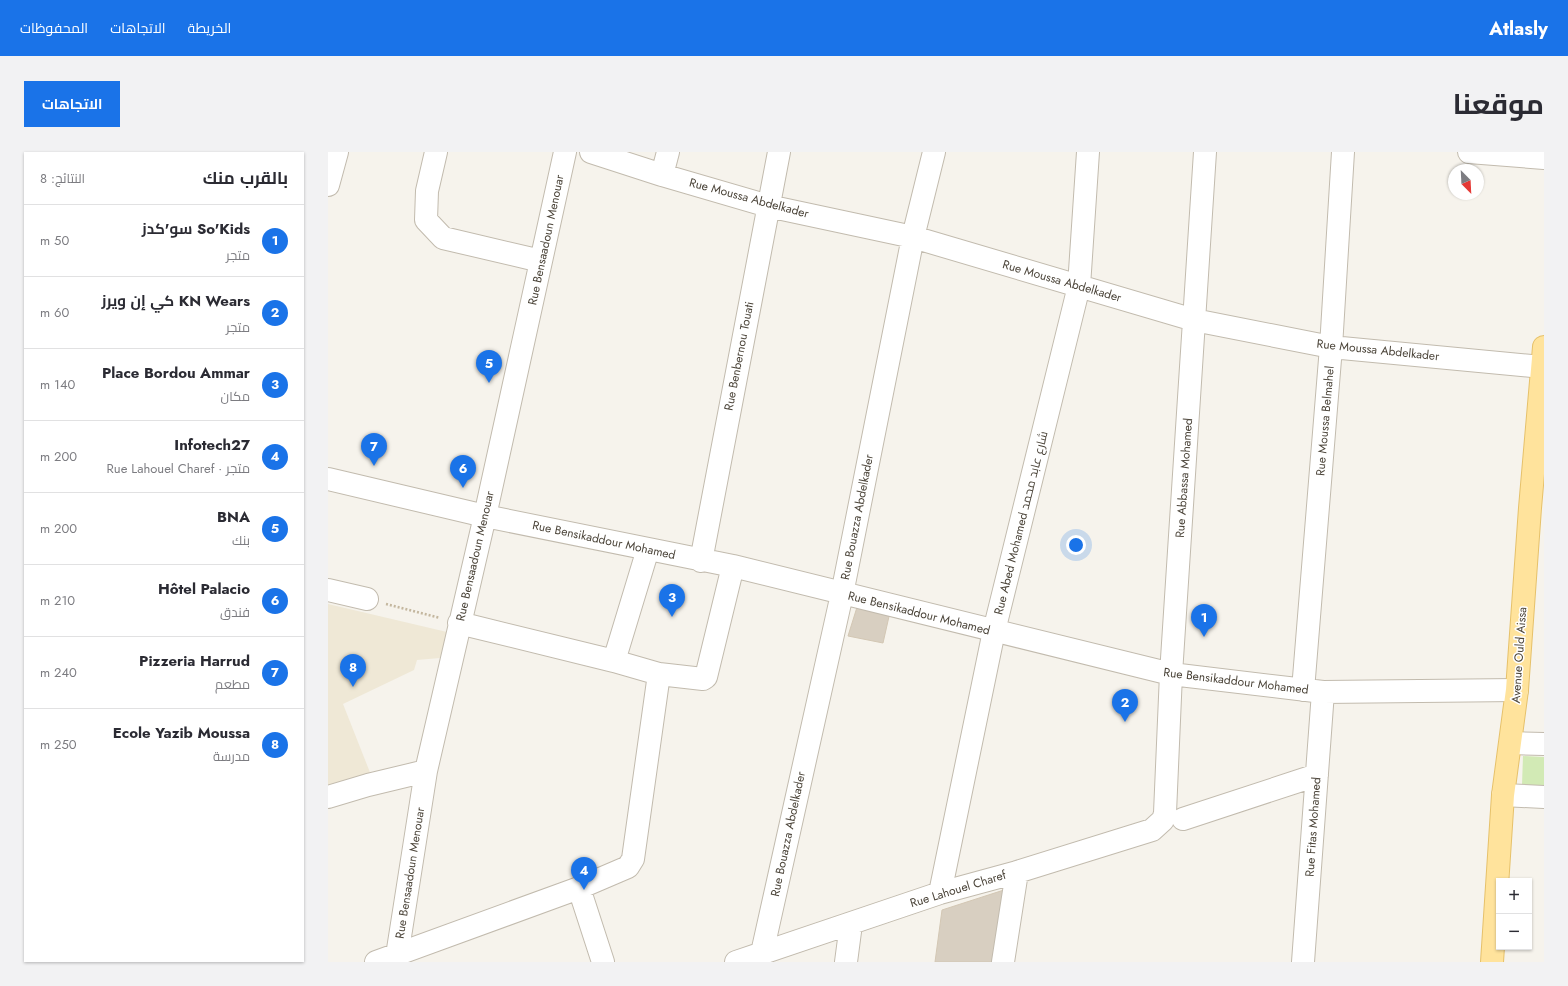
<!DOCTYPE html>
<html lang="ar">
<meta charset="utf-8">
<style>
:root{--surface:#fff;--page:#f2f2f3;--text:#2b2b33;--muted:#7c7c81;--line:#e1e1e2;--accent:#1a73e8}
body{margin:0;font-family:Jost,Cairo,sans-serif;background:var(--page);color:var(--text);direction:rtl}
.controls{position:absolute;right:12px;bottom:12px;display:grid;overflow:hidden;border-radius:0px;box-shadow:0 1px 3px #0004}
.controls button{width:36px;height:36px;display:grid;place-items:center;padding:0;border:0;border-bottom:1px solid var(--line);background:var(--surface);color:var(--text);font:20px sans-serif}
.compass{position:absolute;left:1120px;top:12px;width:36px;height:36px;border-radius:50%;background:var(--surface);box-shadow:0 1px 3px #0004;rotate:156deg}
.you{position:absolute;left:748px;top:393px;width:14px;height:14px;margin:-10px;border:3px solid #fff;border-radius:50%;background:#1a73e8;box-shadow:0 0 0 6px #1a73e833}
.badge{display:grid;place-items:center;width:26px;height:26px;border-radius:50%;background:var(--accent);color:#fff;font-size:13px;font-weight:700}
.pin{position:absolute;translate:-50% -33px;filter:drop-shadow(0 1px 2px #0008)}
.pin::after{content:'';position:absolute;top:21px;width:14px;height:12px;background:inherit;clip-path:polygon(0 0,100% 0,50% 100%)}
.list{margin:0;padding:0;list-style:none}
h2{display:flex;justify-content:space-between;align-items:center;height:52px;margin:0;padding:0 16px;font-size:17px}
h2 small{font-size:13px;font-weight:400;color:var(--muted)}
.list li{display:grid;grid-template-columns:26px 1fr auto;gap:12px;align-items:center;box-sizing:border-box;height:72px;padding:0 16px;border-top:1px solid var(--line)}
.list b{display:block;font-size:15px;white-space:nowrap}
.list p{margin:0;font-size:13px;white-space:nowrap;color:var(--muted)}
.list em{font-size:13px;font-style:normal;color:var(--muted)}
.map{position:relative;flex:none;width:1216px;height:810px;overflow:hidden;direction:ltr;border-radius:0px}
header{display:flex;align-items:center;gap:24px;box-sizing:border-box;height:56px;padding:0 20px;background:var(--accent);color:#fff}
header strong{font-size:19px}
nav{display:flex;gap:22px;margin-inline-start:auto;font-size:14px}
.intro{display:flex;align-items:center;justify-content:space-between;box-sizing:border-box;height:96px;padding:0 24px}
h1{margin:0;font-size:28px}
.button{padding:10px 18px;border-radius:0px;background:var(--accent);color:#fff;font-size:14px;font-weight:700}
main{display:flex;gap:24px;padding:0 24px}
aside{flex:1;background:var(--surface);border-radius:0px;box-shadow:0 1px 3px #0004}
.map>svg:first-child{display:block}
.education{fill:#efe8d6}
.green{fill:#d2eab5}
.building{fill:#d8cfc1;stroke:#d3c7b4}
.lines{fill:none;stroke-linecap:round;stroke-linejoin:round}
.minor-casing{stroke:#c2bbae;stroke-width:24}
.major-casing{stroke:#e6c16a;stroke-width:24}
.path{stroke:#c4b79f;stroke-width:2.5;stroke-dasharray:2 2;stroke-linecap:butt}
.minor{stroke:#fff;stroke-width:22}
.major{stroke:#ffe39c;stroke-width:22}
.labels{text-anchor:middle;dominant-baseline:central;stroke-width:3;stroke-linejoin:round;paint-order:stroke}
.street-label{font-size:12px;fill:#4b4439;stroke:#fff}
</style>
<header>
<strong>Atlasly</strong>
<nav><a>الخريطة</a><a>الاتجاهات</a><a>المحفوظات</a></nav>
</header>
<div class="intro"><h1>موقعنا</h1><a class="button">الاتجاهات</a></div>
<main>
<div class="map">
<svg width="1216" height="810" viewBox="0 0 1216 810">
<rect width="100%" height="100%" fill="#f6f3ec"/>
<path class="education" d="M0,452l119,28 -7,26 -23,2 -3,10 -71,34 28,71 -43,13z"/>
<path class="green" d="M1195,604l21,1v29l-22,-1z"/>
<path class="building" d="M530,452l32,8 -7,31 -35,-7z
M679,737l-12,73h-60l7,-52z"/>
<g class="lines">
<g class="minor-casing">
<path id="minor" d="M108,0l-9,39 -1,29 17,18 98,23
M263,0l71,23 106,31 145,31 281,83 137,27 211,20
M1141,0l75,6
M334,23l6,-23
M0,33l9,-33
M0,327l157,37 248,50 438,108 152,18 194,-2
M373,409l78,-409
M0,438l39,9
M131,471l155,38 45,13 44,5 3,-2 27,-111
M286,509l34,-112
M975,538l28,-343 12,-195
M1183,591l33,1
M1175,643l41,2
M0,645l40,-12 58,-14
M855,667l134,-44
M251,736l24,74
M612,741l54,-262 85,-345 9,-134
M434,801l80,-359 71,-357 21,-85
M48,810l203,-74 49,-21 5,-8 26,-185
M68,810l30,-191 59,-255 80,-364
M408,810l204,-69 77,-21 135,-42 11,-10 2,-7 6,-139 34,-522
M518,810l5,-38
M675,810l14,-90
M975,810l20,-270"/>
</g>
<g class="major-casing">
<path id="major" d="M1164,810l11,-167 14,-105 13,-182 14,-161"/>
</g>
<path class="path" d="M58,452l54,14"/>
<use href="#minor" class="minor"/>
<use href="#major" class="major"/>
</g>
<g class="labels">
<g class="street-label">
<text transform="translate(421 46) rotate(15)">Rue Moussa Abdelkader</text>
<text transform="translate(218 88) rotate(-78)">Rue Bensaadoun Menouar</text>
<text transform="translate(734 129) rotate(16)">Rue Moussa Abdelkader</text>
<text transform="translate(1050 198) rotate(6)">Rue Moussa Abdelkader</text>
<text transform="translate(411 204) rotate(-79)">Rue Benbernou Touati</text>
<text transform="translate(997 269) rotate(-85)">Rue Moussa Belmahel</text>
<text transform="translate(856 326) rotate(-86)">Rue Abbassa Mohamed</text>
<text transform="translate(529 365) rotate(-79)">Rue Bouazza Abdelkader</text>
<text transform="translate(693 371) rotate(-76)">Rue Abed Mohamed شارع عابد محمد</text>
<text transform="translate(276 388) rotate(12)">Rue Bensikaddour Mohamed</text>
<text transform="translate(147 404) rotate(-77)">Rue Bensaadoun Menouar</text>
<text transform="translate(591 461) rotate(14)">Rue Bensikaddour Mohamed</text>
<text transform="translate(1191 503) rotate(-86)">Avenue Ould Aissa</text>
<text transform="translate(908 529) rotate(7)">Rue Bensikaddour Mohamed</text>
<text transform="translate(985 675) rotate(-86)">Rue Fitas Mohamed</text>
<text transform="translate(460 682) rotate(-78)">Rue Bouazza Abdelkader</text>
<text transform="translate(82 721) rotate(-81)">Rue Bensaadoun Menouar</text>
<text transform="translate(630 737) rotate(-17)">Rue Lahouel Charef</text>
</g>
</g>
</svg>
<div class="controls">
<button>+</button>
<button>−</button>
</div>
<svg class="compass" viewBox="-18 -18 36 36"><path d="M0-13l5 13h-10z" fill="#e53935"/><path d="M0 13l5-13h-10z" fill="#7c7c81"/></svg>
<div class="you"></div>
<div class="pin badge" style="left:876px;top:485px">1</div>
<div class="pin badge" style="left:797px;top:570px">2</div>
<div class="pin badge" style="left:344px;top:465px">3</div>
<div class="pin badge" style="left:256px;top:738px">4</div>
<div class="pin badge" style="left:161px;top:231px">5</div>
<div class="pin badge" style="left:135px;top:336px">6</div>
<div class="pin badge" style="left:46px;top:314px">7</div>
<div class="pin badge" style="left:25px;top:535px">8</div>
</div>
<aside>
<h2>بالقرب منك<small>النتائج: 8</small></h2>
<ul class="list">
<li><span class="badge">1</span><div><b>So'Kids سو'كدز</b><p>متجر</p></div><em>50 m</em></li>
<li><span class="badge">2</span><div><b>KN Wears كي إن ويرز</b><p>متجر</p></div><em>60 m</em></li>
<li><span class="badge">3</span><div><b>Place Bordou Ammar</b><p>مكان</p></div><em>140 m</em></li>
<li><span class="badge">4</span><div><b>Infotech27</b><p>متجر · Rue Lahouel Charef</p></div><em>200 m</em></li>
<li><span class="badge">5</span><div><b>BNA</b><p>بنك</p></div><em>200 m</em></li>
<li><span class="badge">6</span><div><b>Hôtel Palacio</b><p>فندق</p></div><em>210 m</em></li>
<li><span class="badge">7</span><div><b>Pizzeria Harrud</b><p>مطعم</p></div><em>240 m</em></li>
<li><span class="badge">8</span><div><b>Ecole Yazib Moussa</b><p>مدرسة</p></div><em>250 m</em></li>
</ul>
</aside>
</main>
